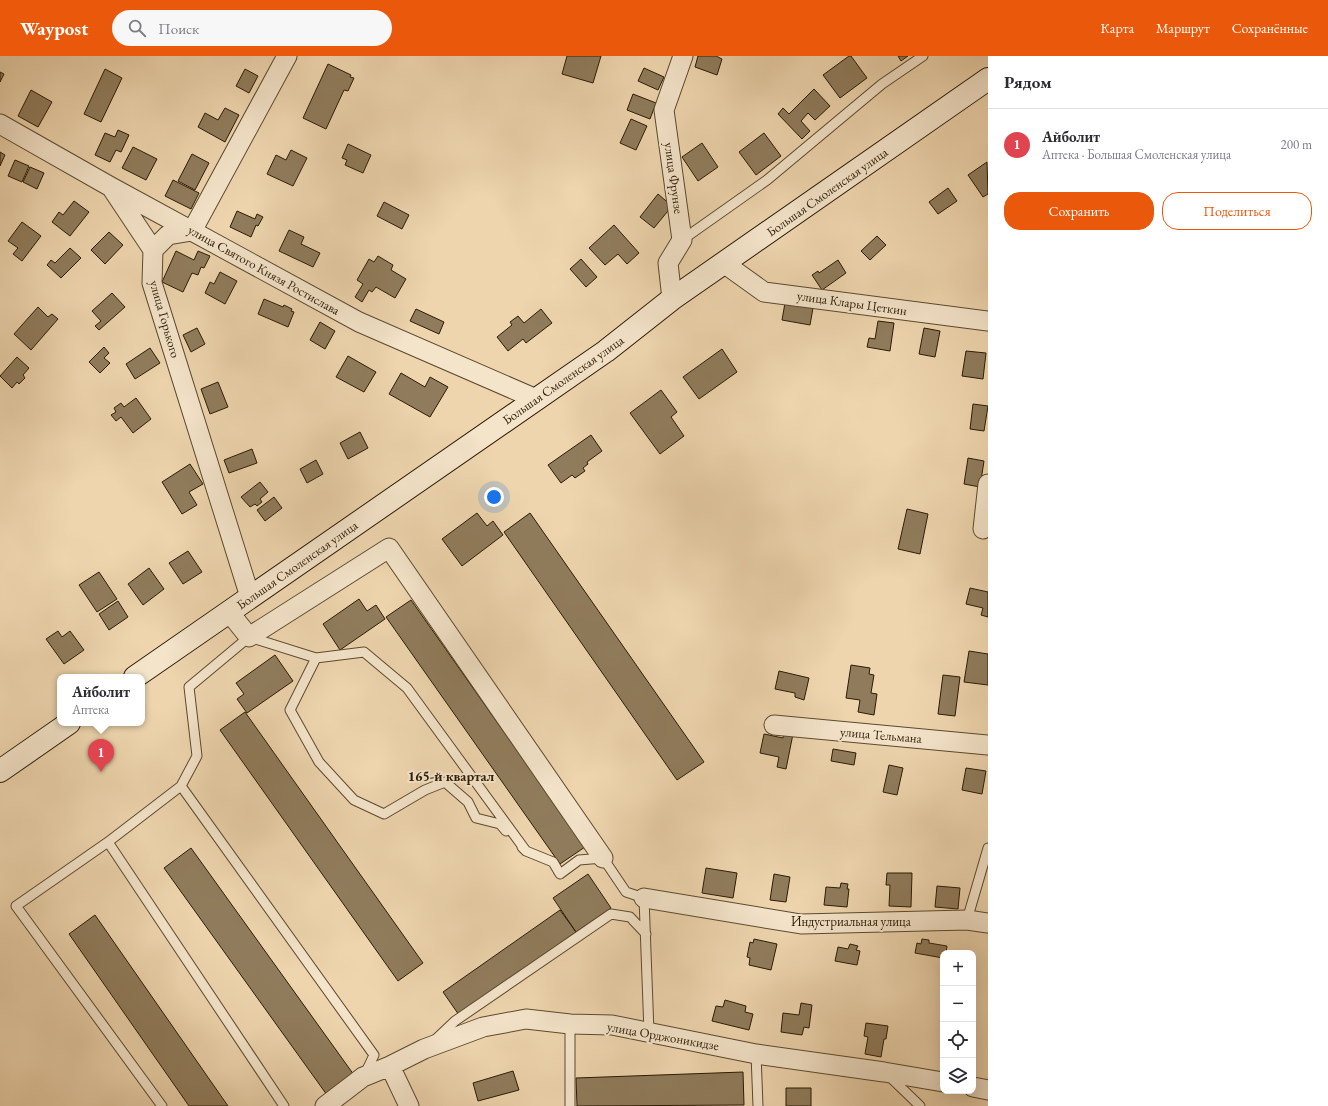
<!DOCTYPE html>
<html lang="ru">
<meta charset="utf-8">
<style>
:root{--surface:#fff;--page:#f7f7f7;--text:#2b2b33;--muted:#7c7c81;--line:#e1e1e2;--accent:#ea580c}
body{margin:0;font-family:"EB Garamond",serif;background:var(--page);color:var(--text)}
.controls{position:absolute;right:12px;bottom:12px;display:grid;overflow:hidden;border-radius:8px;box-shadow:0 4px 16px #0002}
.controls button{width:36px;height:36px;display:grid;place-items:center;padding:0;border:0;border-bottom:1px solid var(--line);background:var(--surface);color:var(--text);font:20px sans-serif}
.you{position:absolute;left:494px;top:441px;width:14px;height:14px;margin:-10px;border:3px solid #fff;border-radius:50%;background:#1a73e8;box-shadow:0 0 0 6px #1a73e833}
.badge{display:grid;place-items:center;width:26px;height:26px;border-radius:50%;background:var(--accent);color:#fff;font-size:13px;font-weight:700}
.pin{position:absolute;translate:-50% -33px;filter:drop-shadow(0 1px 2px #0008)}
.pin::after{content:'';position:absolute;top:21px;width:14px;height:12px;background:inherit;clip-path:polygon(0 0,100% 0,50% 100%)}
.popup{position:absolute;left:57px;top:618px;width:88px;height:52px;box-sizing:border-box;display:grid;place-content:center;border-radius:8px;background:var(--surface);filter:drop-shadow(0 1px 3px #0005);font-size:13px;white-space:nowrap;color:var(--muted)}
.popup b{font-size:15px;color:var(--text)}
.popup::after{content:'';position:absolute;left:50%;top:100%;margin-left:-8px;border:8px solid transparent;border-top-color:var(--surface)}
.list{margin:0;padding:0;list-style:none}
h2{display:flex;justify-content:space-between;align-items:center;height:52px;margin:0;padding:0 16px;font-size:17px}
h2 small{font-size:13px;font-weight:400;color:var(--muted)}
.list li{display:grid;grid-template-columns:26px 1fr auto;gap:12px;align-items:center;box-sizing:border-box;height:72px;padding:0 16px;border-top:1px solid var(--line)}
.list b{display:block;font-size:15px;white-space:nowrap}
.list p{margin:0;font-size:13px;white-space:nowrap;color:var(--muted)}
.list em{font-size:13px;font-style:normal;color:var(--muted)}
.actions{display:flex;gap:8px;padding:12px 16px}
.actions a{flex:1;padding:9px 0;border:1px solid var(--accent);border-radius:16px;text-align:center;font-size:14px;color:var(--accent)}
.actions .main{background:var(--accent);color:#fff}
.icon{flex:none;width:22px;height:22px;fill:none;stroke:currentColor;stroke-width:2;stroke-linecap:round;stroke-linejoin:round}
.map{position:relative;flex:none;width:988px;height:1050px;overflow:hidden}
header{display:flex;align-items:center;gap:24px;box-sizing:border-box;height:56px;padding:0 20px;background:var(--accent);color:#fff}
header strong{font-size:19px}
nav{display:flex;gap:22px;margin-inline-start:auto;font-size:14px}
.search{width:280px;height:36px;background:var(--page);display:flex;align-items:center;gap:10px;box-sizing:border-box;padding:0 14px;border-radius:22px;color:var(--muted);font-size:15px}
main{display:flex}
aside{flex:1;background:var(--surface)}
.map>svg:first-child{display:block}
.building{fill:#907c5c;stroke:#2b1b04}
.lines{fill:none;stroke-linecap:round;stroke-linejoin:round}
.service-casing{stroke:#5c4a2e;stroke-width:11}
.minor-casing{stroke:#5c4a2e;stroke-width:21}
.secondary-casing{stroke:#2b1b04;stroke-width:24}
.service{stroke:#f4e4ca;stroke-width:9}
.minor{stroke:#f4e4ca;stroke-width:19}
.secondary{stroke:#f4e4ca;stroke-width:22}
.labels{text-anchor:middle;dominant-baseline:central;stroke-width:4;stroke-linejoin:round;paint-order:stroke}
.street-label{font-size:13px;fill:#2b1b04;stroke:#f4e4ca}
.neighbourhood-label{font-size:14px;font-weight:bold;fill:#2b1b04;stroke:#f4e4ca}
</style>
<header>
<strong>Waypost</strong>
<div class="search"><svg class="icon" aria-label="search" viewBox="0 0 24 24"><circle cx="10" cy="10" r="6"/><path d="M15 15l6 6"/></svg>Поиск</div>
<nav><a>Карта</a><a>Маршрут</a><a>Сохранённые</a></nav>
</header>
<main>
<div class="map">
<svg width="988" height="1050" viewBox="0 0 988 1050">
<rect width="100%" height="100%" fill="#eed5ae"/>
<filter id="stains"><feTurbulence type="fractalNoise" baseFrequency=".005" numOctaves="4"/><feColorMatrix values="0 0 0 0 .2 0 0 0 0 .09 0 0 0 0 .02 0 0 0 .5 -.17"/></filter>
<radialGradient id="worn" r=".72"><stop offset=".6" stop-color="#630" stop-opacity="0"/><stop offset="1" stop-color="#630" stop-opacity=".3"/></radialGradient>
<path class="building" d="M567,0h34l-8,27 -31,-9z
M698,0h18l6,3 -5,16 -22,-8z
M849,0h2l16,22 -27,20 -17,-23z
M898,0h10l-7,5z
M328,8l23,11 -1,2 4,1 -6,13 -4,-1 -18,39 -23,-11z
M644,12l20,9 -6,13 -20,-9z
M105,13l17,9 -21,44 -17,-8z
M245,13l13,7 -9,17 -13,-7z
M0,16l4,2 -4,8z
M814,33l16,17 -15,14 -7,-7 -7,8 9,10 -8,8 -24,-25 5,-6 6,6z
M31,34l21,12 -14,25 -20,-11z
M633,38l23,9 -6,16 -23,-9z
M225,52l14,7 -14,27 -27,-15 7,-14 13,7z
M631,63l16,7 -11,24 -16,-7z
M118,74l11,5 -8,17 -5,-2 -6,12 -15,-7 10,-22 10,4z
M764,77l17,23 -25,19 -17,-23z
M702,87l16,24 -20,14 -16,-24z
M348,88l23,11 -8,18 -18,-8 2,-5 -5,-2z
M133,91l24,12 -11,21 -24,-12z
M291,94l16,8 -14,28 -26,-12 9,-19 10,5z
M0,96l5,3 -5,11z
M192,98l17,9 -14,27 -17,-9z
M15,104l14,6 -7,16 -14,-6z
M987,106l1,32 -5,3 -15,-22z
M30,111l14,6 -7,16 -14,-7z
M173,124l26,13 -8,16 -26,-13z
M948,132l9,13 -19,13 -9,-12z
M658,138l14,12 -18,22 -14,-11z
M74,145l15,11 -19,24 -18,-14 7,-10 4,3z
M384,146l25,13 -7,14 -25,-13z
M237,155l18,8 2,-5 6,3 -5,9 -2,-1 -5,12 -21,-10z
M22,166l19,14 -19,25 -9,-7 5,-6 -10,-7z
M614,169l25,28 -12,11 -9,-10 -13,11 -16,-17z
M289,174l15,7 -3,7 19,9 -7,14 -34,-16z
M109,176l14,13 -18,19 -14,-14z
M877,180l9,9 -16,15 -9,-9z
M70,192l11,10 -20,20 -14,-13 4,-5 4,3z
M176,195l18,9 4,-9 12,5 -6,12 -3,-1 -3,8 -6,-2 -9,19 -21,-10z
M378,200l15,9 -2,5 15,9 -11,19 -19,-11 -4,5 -3,-2 -7,12 -7,-5 8,-13 -6,-4 12,-21 5,3z
M581,203l16,18 -11,10 -16,-18z
M838,204l8,13 -24,17 -10,-15 6,-4 1,2z
M220,216l17,9 -12,23 -20,-11 5,-11 4,2z
M112,237l13,14 -26,23 -4,-4 6,-5 -9,-10z
M264,243l19,8 1,-2 8,4 -1,2 3,1 -6,15 -30,-13z
M785,247l28,5 -3,17 -28,-5z
M38,251l10,10 4,-3 6,5 -27,31 -17,-16z
M416,253l28,13 -5,12 -29,-13z
M541,253l11,14 -26,20 -3,-4 -15,12 -11,-14 15,-12 -2,-3 8,-6 6,7z
M878,265l16,2 -4,28 -23,-4 2,-9 6,1z
M320,266l15,9 -10,18 -15,-9z
M197,272l8,16 -14,8 -8,-17z
M924,272l16,3 -5,26 -16,-3z
M104,291l5,6 -5,5 6,5 -10,10 -11,-11z
M150,292l10,15 -25,16 -9,-15z
M722,293l15,23 -38,27 -16,-22z
M966,295l20,2 -3,26 -21,-3z
M348,300l28,16 -12,20 -28,-15z
M17,301l12,11 -6,7 2,3 -6,6 -2,-2 -5,6 -12,-12z
M401,317l24,14 5,-10 18,10 -18,30 -41,-23z
M218,326l10,25 -18,7 -9,-25z
M661,334l16,22 -6,5 13,19 -24,18 -30,-41z
M136,342l15,21 -18,14 -12,-16 -5,4 -5,-6 5,-3 -2,-4 7,-5 3,4z
M973,348l15,2 -4,25 -14,-2z
M360,376l8,16 -20,11 -8,-16z
M591,379l11,16 -15,11 1,2 -5,4 2,3 -10,7 -3,-3 -11,8 -13,-18z
M252,393l5,14 -28,10 -5,-13z
M968,402l16,3 -4,26 -16,-3z
M316,404l7,14 -16,9 -7,-14z
M190,408l13,20 -14,8 8,13 -15,9 -20,-32z
M260,426l8,10 -8,7 2,3 -5,4 -2,-2 -5,3 -9,-10z
M274,441l8,11 -17,13 -8,-11z
M907,453l21,5 -8,40 -22,-5z
M477,457l10,13 6,-5 10,14 -41,31 -20,-27z
M530,457l174,249 -27,18 -173,-248z
M188,495l14,21 -19,12 -14,-21z
M149,512l15,21 -21,16 -15,-21z
M99,516l18,27 -20,13 -18,-27z
M970,532l18,4v25l-7,-2 2,-7 -17,-4z
M359,543l8,12 9,-6 9,14 -45,31 -17,-26z
M411,544l174,247 -25,17 -174,-247z
M118,545l10,16 -19,13 -10,-16z
M58,575l4,6 8,-6 14,19 -20,14 -18,-25z
M969,595l19,3v31l-24,-3z
M275,599l18,26 -46,32 -10,-14 7,-5 -8,-11z
M851,609l19,3 -1,6 5,1 -3,18 6,1 -3,21 -16,-3 2,-12 -14,-2z
M779,615l30,7 -5,22 -9,-3v-4l-20,-4z
M943,619l17,2 -5,39 -17,-2z
M245,656l178,251 -25,18 -178,-251z
M784,676l9,2 -7,35 -9,-2 2,-10 -19,-4 4,-19 19,4z
M833,693l23,4 -2,12 -23,-4z
M889,709l14,3 -6,27 -14,-3z
M966,712l20,3 -4,23 -20,-4z
M191,792l163,227 -27,20 -163,-227z
M706,812l31,5 -4,25 -31,-5z
M887,817h25l-1,34 -22,-1 1,-21h-4z
M588,818l23,34 -35,24 -23,-34z
M774,818l16,3 -4,25 -16,-2z
M841,827l7,1 -1,5h2l-2,18 -23,-2 2,-18 14,1z
M937,830l23,2 -2,21 -23,-2z
M560,854l16,22 -117,83 -16,-23z
M95,859l133,191h-39l-120,-172z
M754,883l23,5 -6,26 -22,-5 1,-7 -3,-1 3,-15 3,1z
M922,883l7,1v3l18,3 -1,7h-3v5l-28,-5 2,-10 4,1z
M850,888l8,2 -2,4 4,1 -3,14 -22,-4 3,-14 10,2z
M725,944l21,6 -1,6 8,2 -4,16 -37,-9 4,-15 7,1z
M801,947l11,2 -3,23 -5,-1 -2,8 -21,-3 2,-19 16,2z
M866,967l22,3 -2,13h-2l-3,18 -16,-3 3,-17 -4,-1z
M513,1015l6,19 -41,11 -5,-18z
M743,1016l1,33 -167,1 -1,-28z
M786,1032h25v18h-25z"/>
<g class="lines">
<g class="service-casing">
<path id="service" d="M682,184l85,-60 115,-96 41,-28
M316,602l-26,52 29,52 35,38 30,14 41,-24 20,-8 23,20 8,16 24,6 6,7
M181,730l193,269 -9,19
M108,786l176,264
M522,791l4,4 27,11 7,12 19,-14 24,-2 23,34 18,6 5,134
M967,864l21,-72
M436,983l19,-18 156,-107 19,3 16,17
M756,998l2,52
M888,1019l32,31
M162,1050l-146,-200 92,-64 73,-56 16,-30 -8,-69 60,-50 67,21 48,-6 43,36 119,163
M570,1050v-82"/>
</g>
<g class="minor-casing">
<path id="minor" d="M0,68l111,63 248,135 177,77
M113,134l40,60
M725,208l39,28 224,29
M672,243l-4,-36 14,-23 -18,-130 19,-54
M983,473l5,-45
M250,541l-98,-314 1,-33 15,-15 24,-4 95,-175
M229,556l20,25 140,-89 214,310
M774,669l214,20
M644,842l157,26 166,-4 21,3
M390,1010l19,40
M973,1031l15,3
M325,1050l38,-29 27,-11 34,-17 59,-22 43,-8 44,5 42,1 144,29 128,18 59,10"/>
</g>
<g class="secondary-casing">
<path id="secondary" d="M135,621l471,-326 66,-52 316,-220
M0,715l69,-48"/>
</g>
<use href="#service" class="service"/>
<use href="#minor" class="minor"/>
<use href="#secondary" class="secondary"/>
</g>
<g class="labels">
<g class="street-label">
<text transform="translate(674 122) rotate(82)">улица Фрунзе</text>
<text transform="translate(827 136) rotate(-35)">Большая Смоленская улица</text>
<text transform="translate(264 214) rotate(29)">улица Святого Князя Ростислава</text>
<text transform="translate(852 247) rotate(8)">улица Клары Цеткин</text>
<text transform="translate(165 263) rotate(74)">улица Горького</text>
<text transform="translate(563 324) rotate(-35)">Большая Смоленская улица</text>
<text transform="translate(297 509) rotate(-35)">Большая Смоленская улица</text>
<text transform="translate(881 679) rotate(5)">улица Тельмана</text>
<text x="851" y="865">Индустриальная улица</text>
<text transform="translate(663 980) rotate(10)">улица Орджоникидзе</text>
</g>
<g class="neighbourhood-label">
<text x="451" y="720">165-й квартал</text>
</g>
</g>
<rect width="100%" height="100%" filter="url(#stains)"/>
<rect width="100%" height="100%" fill="url(#worn)"/>
</svg>
<div class="controls">
<button>+</button>
<button>−</button>
<button><svg class="icon" aria-label="locate" viewBox="0 0 24 24"><circle cx="12" cy="12" r="6"/><path d="M12 2v4M12 18v4M2 12h4M18 12h4"/></svg></button>
<button><svg class="icon" aria-label="layers" viewBox="0 0 24 24"><path d="M12 4l9 5-9 5-9-5zM3 14l9 5 9-5"/></svg></button>
</div>
<div class="you"></div>
<div class="pin badge" style="left:101px;top:716px;background:#e0444e">1</div>
<div class="popup"><b>Айболит</b>Аптека</div>
</div>
<aside>
<h2>Рядом<small></small></h2>
<ul class="list">
<li><span class="badge" style="background:#e0444e">1</span><div><b>Айболит</b><p>Аптека · Большая Смоленская улица</p></div><em>200 m</em></li>
</ul>
<div class="actions"><a class="main">Сохранить</a><a>Поделиться</a></div>
</aside>
</main>
